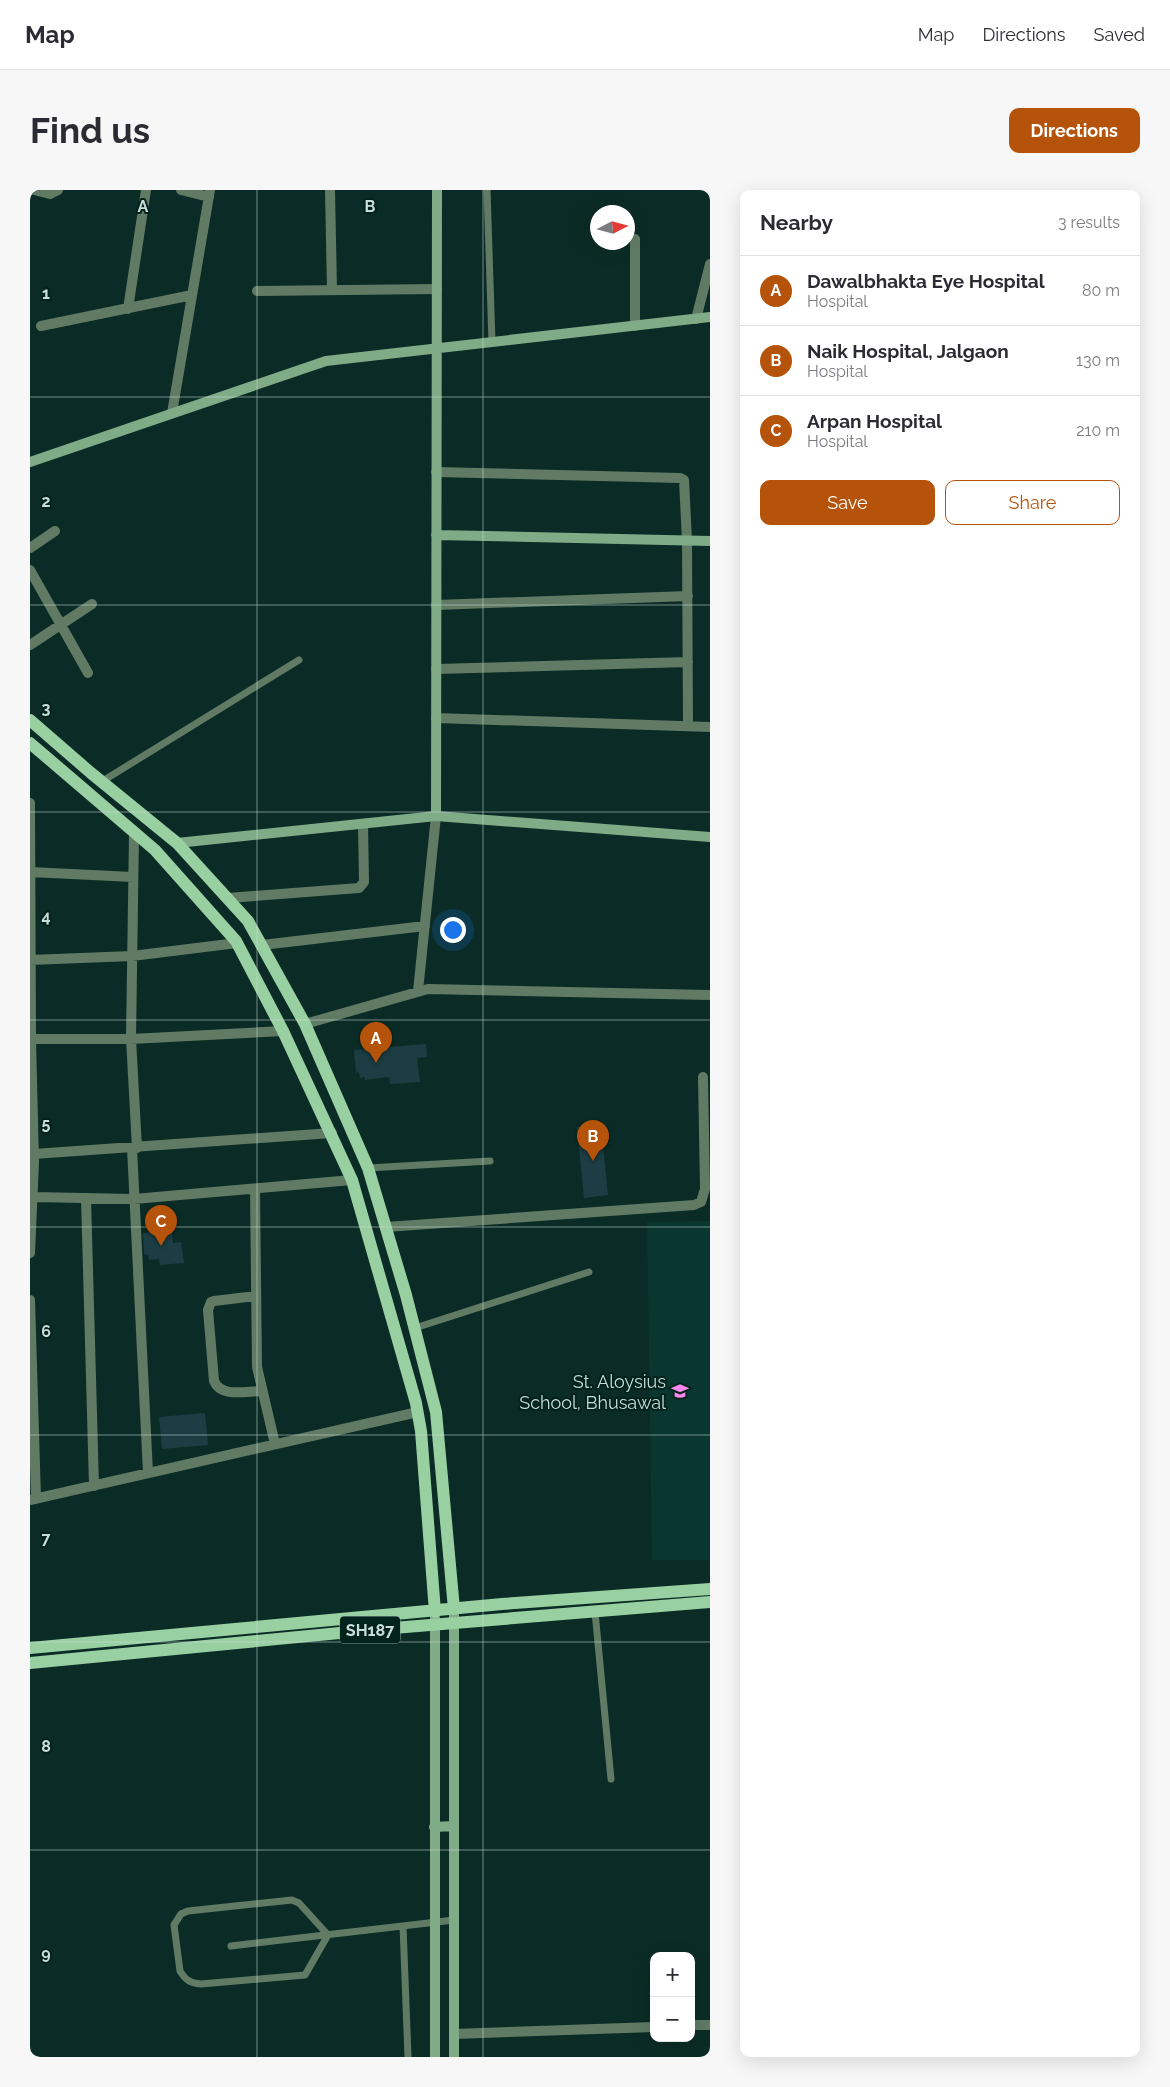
<!DOCTYPE html>
<meta charset="utf-8">
<style>
:root{--surface:#fff;--page:#f7f7f7;--text:#2b2b33;--muted:#7c7c81;--line:#e1e1e2;--accent:#b45309}
body{margin:0;font-family:Raleway,sans-serif;background:var(--page);color:var(--text)}
.controls{position:absolute;right:15px;bottom:15px;display:grid;overflow:hidden;border-radius:10px;box-shadow:0 5px 20px #0002}
.controls button{width:45px;height:45px;display:grid;place-items:center;padding:0;border:0;border-bottom:1px solid var(--line);background:var(--surface);color:var(--text);font:25px sans-serif}
.compass{position:absolute;left:560px;top:15px;width:45px;height:45px;border-radius:50%;background:var(--surface);box-shadow:0 5px 20px #0002;rotate:84deg}
.you{position:absolute;left:422px;top:739px;width:18px;height:18px;margin:-12px;border:4px solid #fff;border-radius:50%;background:#1a73e8;box-shadow:0 0 0 8px #1a73e833}
.badge{display:grid;place-items:center;width:32px;height:32px;border-radius:50%;background:var(--accent);color:#fff;font-size:16px;font-weight:700}
.pin{position:absolute;translate:-50% -41px;filter:drop-shadow(0 1px 2px #0008)}
.pin::after{content:'';position:absolute;top:26px;width:18px;height:15px;background:inherit;clip-path:polygon(0 0,100% 0,50% 100%)}
.list{margin:0;padding:0;list-style:none}
h2{display:flex;justify-content:space-between;align-items:center;height:65px;margin:0;padding:0 20px;font-size:21px}
h2 small{font-size:16px;font-weight:400;color:var(--muted)}
.list li{display:grid;grid-template-columns:32px 1fr auto;gap:15px;align-items:center;box-sizing:border-box;height:70px;padding:0 20px;border-top:1px solid var(--line)}
.list b{display:block;font-size:19px;white-space:nowrap}
.list p{margin:0;font-size:16px;white-space:nowrap;color:var(--muted)}
.list em{font-size:16px;font-style:normal;color:var(--muted)}
.actions{display:flex;gap:10px;padding:15px 20px}
.actions a{flex:1;padding:11px 0;border:1px solid var(--accent);border-radius:10px;text-align:center;font-size:18px;color:var(--accent)}
.actions .main{background:var(--accent);color:#fff}
.map{position:relative;flex:none;width:680px;height:1867px;overflow:hidden;border-radius:10px}
header{display:flex;align-items:center;gap:30px;box-sizing:border-box;height:70px;padding:0 25px;background:var(--surface);border-bottom:1px solid var(--line)}
header strong{font-size:24px}
nav{display:flex;gap:28px;margin-inline-start:auto;font-size:18px}
.intro{display:flex;align-items:center;justify-content:space-between;box-sizing:border-box;height:120px;padding:0 30px}
h1{margin:0;font-size:35px}
.button{padding:12px 22px;border-radius:10px;background:var(--accent);color:#fff;font-size:18px;font-weight:700}
main{display:flex;gap:30px;padding:0 30px}
aside{flex:1;background:var(--surface);border-radius:10px;box-shadow:0 5px 20px #0002}
.map>svg:first-child{display:block}
.built{fill:#09362f}
.building{fill:#1b3d43}
.lines{fill:none;stroke-linecap:round;stroke-linejoin:round}
.lane{stroke:#607a64;stroke-width:7}
.street{stroke:#607a64;stroke-width:10}
.secondary{stroke:#80ab87;stroke-width:10}
.primary{stroke:#99d0a2;stroke-width:12}
.grid{fill:none;stroke:#cadcd8;stroke-width:1;stroke-opacity:0.55}
.labels{text-anchor:middle;dominant-baseline:central;stroke-width:4;stroke-linejoin:round;paint-order:stroke}
.shield{fill:#02221c;stroke:#8ea4a0;stroke-width:1}
.shield-label{font-size:16px;font-weight:bold;fill:#cadcd8}
.poi-label{font-size:18px;fill:#cadcd8;stroke:#02221c;text-anchor:end}
.grid-label{font-size:16px;text-anchor:middle;font-weight:bold;fill:#cadcd8;stroke:#02221c;stroke-width:4;stroke-linejoin:round;paint-order:stroke}
</style>
<header>
<strong>Map</strong>
<nav><a>Map</a><a>Directions</a><a>Saved</a></nav>
</header>
<div class="intro"><h1>Find us</h1><a class="button">Directions</a></div>
<main>
<div class="map">
<svg width="680" height="1867" viewBox="0 0 680 1867">
<rect width="100%" height="100%" fill="#0b2c26"/>
<path class="built" d="M680,1031v339h-58l-5,-338z"/>
<path class="building" d="M396,854l1,13 -10,1 3,24 -30,2 -1,-7 -24,3v-3l-5,1 -1,-6 -3,1 -2,-23z
M571,935l7,70 -24,3 -7,-71z
M142,1041l1,12 8,-1 3,21 -24,2 -1,-6 -10,1 -1,-5 -4,-1 -1,-21z
M175,1223l3,32 -46,4 -3,-32z"/>
<g class="lines">
<path class="lane" d="M457,0l5,152
M71,592l198,-122
M338,978l122,-7
M385,1138l174,-56
M565,1422l16,167
M262,1710l7,3 29,32 -23,40 -104,9c-10,-1 -15,-3 -21,-13l-6,-46 7,-11 7,-3z
M373,1736l5,131
M201,1756l223,-26"/>
<path class="street" d="M4,0l16,4 8,-4
M151,0l28,7
M300,0l2,100
M227,101l180,-2
M98,119l18,-119
M666,129l14,-55
M11,136l151,-31
M605,136v-87
M142,223l38,-223
M406,282l244,6 4,2 3,61 1,185
M0,358l25,-17
M0,380l58,103
M406,415l252,-9
M0,455l62,-41
M406,479l252,-7
M406,528l274,9
M0,613l1,236 3,123 -4,91
M104,643l-3,206 6,109
M0,682l103,5
M198,708l131,-10 5,-6 -1,-58
M232,755l163,-19
M0,770l102,-4 105,-13
M388,801l18,-175
M275,834l123,-35 282,6
M0,849h101l152,-8
M102,958l16,325
M4,964l298,-21
M225,999l2,178 18,77
M3,1007l101,2 218,-19
M56,1008l8,288
M356,1037l308,-22 7,-3 4,-13 -2,-112
M226,1106l-42,5 -3,1 -3,8 6,71c7,17 32,10 47,10
M0,1110l6,199
M0,1310l388,-88
M661,1835h19
M424,1844l200,-7"/>
<path class="secondary" d="M0,272l296,-101 384,-44
M406,345l274,6
M406,626l1,-626
M147,653l259,-27 274,21
M405,1428v439
M404,1637l20,-1
M424,1867v-448"/>
<path class="primary" d="M0,530l61,53 86,70 71,78 57,103 63,144 38,127 30,117 18,197
M0,553l125,107 81,91 47,90 69,149 64,223 5,28 14,181
M0,1458l472,-44 208,-15
M0,1473l351,-34 329,-27"/>
</g>
<path class="grid" d="M227,0v1867M453,0v1867M0,207h680M0,415h680M0,622h680M0,830h680M0,1037h680M0,1245h680M0,1452h680M0,1660h680"/>
<defs>
<g id="school-bare" transform="scale(1.35)"><path d="M0-5L7-2L0 1L-7-2ZM-4 1L0 2.5L4 1V4Q0 6-4 4Z" fill="#f888eb" stroke="#02221c" stroke-width="2.5" paint-order="stroke"/></g>
</defs>
<g fill-rule="evenodd">
<use href="#school-bare" x="650" y="1201"/>
</g>
<g class="labels">
<rect class="shield" x="310" y="1426.5" width="60" height="27" rx="4"/>
<g class="shield-label">
<text x="340" y="1440">SH187</text>
</g>
<g class="poi-label">
<text x="636" y="1191">St. Aloysius<tspan x="636" dy="21">School, Bhusawal</tspan></text>
</g>
</g>
<g class="grid-label">
<text x="113" y="22">A</text>
<text x="340" y="22">B</text>
<text x="16" y="109">1</text>
<text x="16" y="317">2</text>
<text x="16" y="524">3</text>
<text x="16" y="732">4</text>
<text x="16" y="939">5</text>
<text x="16" y="1147">6</text>
<text x="16" y="1354">7</text>
<text x="16" y="1562">8</text>
<text x="16" y="1769">9</text>
</g>
</svg>
<div class="controls">
<button>+</button>
<button>−</button>
</div>
<svg class="compass" viewBox="-18 -18 36 36"><path d="M0-13l5 13h-10z" fill="#e53935"/><path d="M0 13l5-13h-10z" fill="#7c7c81"/></svg>
<div class="you"></div>
<div class="pin badge" style="left:346px;top:873px">A</div>
<div class="pin badge" style="left:563px;top:971px">B</div>
<div class="pin badge" style="left:131px;top:1056px">C</div>
</div>
<aside>
<h2>Nearby<small>3 results</small></h2>
<ul class="list">
<li><span class="badge">A</span><div><b>Dawalbhakta Eye Hospital</b><p>Hospital</p></div><em>80 m</em></li>
<li><span class="badge">B</span><div><b>Naik Hospital, Jalgaon</b><p>Hospital</p></div><em>130 m</em></li>
<li><span class="badge">C</span><div><b>Arpan Hospital</b><p>Hospital</p></div><em>210 m</em></li>
</ul>
<div class="actions"><a class="main">Save</a><a>Share</a></div>
</aside>
</main>
